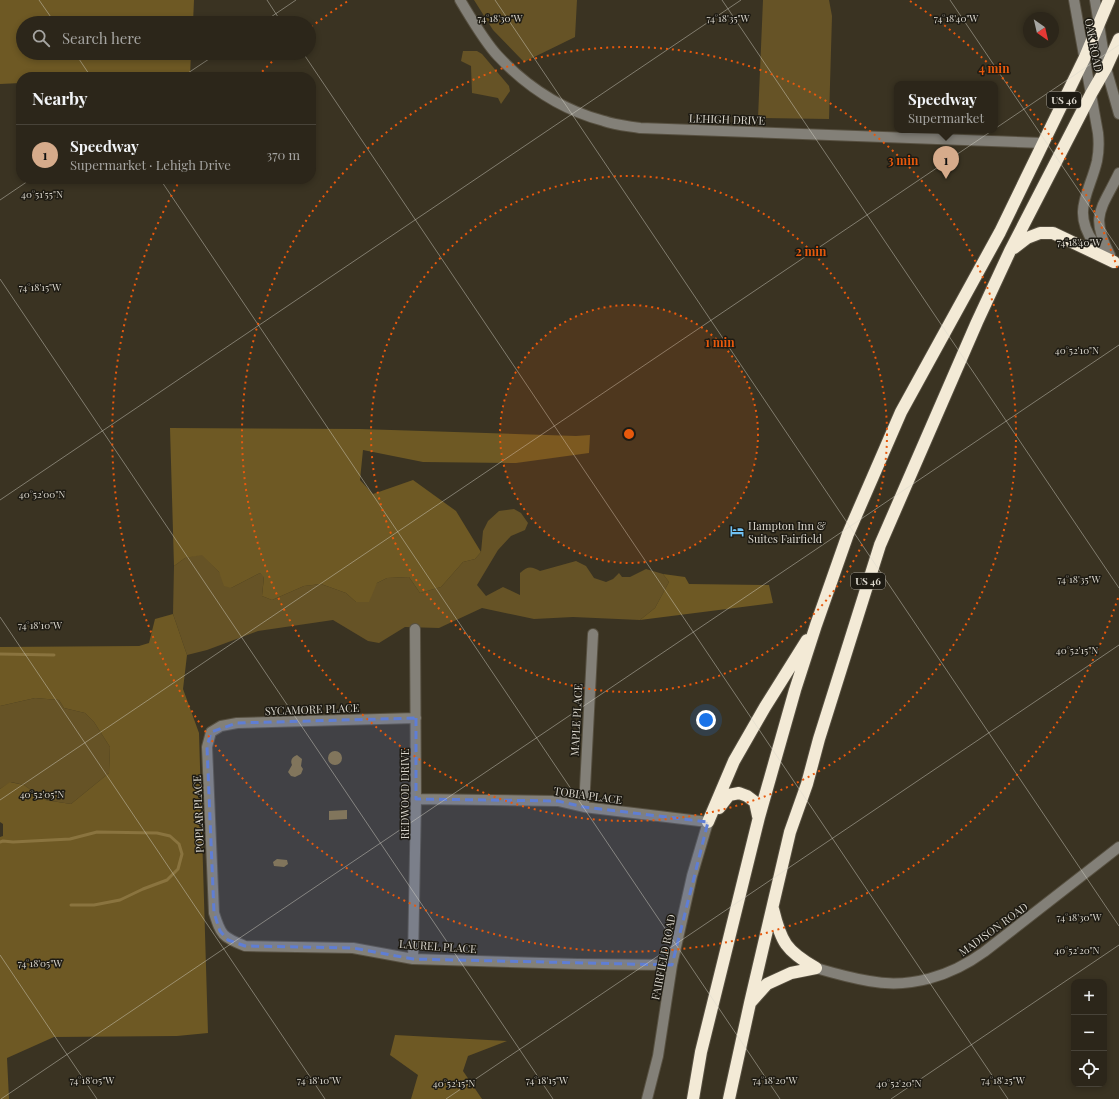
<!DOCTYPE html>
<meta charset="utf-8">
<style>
:root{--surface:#2c261a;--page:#383227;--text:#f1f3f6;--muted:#a6a5a2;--line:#484339;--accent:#d6ab8b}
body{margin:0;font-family:"Playfair Display",serif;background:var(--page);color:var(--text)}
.controls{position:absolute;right:12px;bottom:12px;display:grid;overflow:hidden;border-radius:8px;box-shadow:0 2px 6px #0003}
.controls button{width:36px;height:36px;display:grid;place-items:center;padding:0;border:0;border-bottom:1px solid var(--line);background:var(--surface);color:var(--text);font:20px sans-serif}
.compass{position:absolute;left:1023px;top:12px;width:36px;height:36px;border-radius:50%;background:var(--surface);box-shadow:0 2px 6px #0003;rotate:146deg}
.you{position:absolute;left:706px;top:720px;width:14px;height:14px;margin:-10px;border:3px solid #fff;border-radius:50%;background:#1a73e8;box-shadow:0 0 0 6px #1a73e833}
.badge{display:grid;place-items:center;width:26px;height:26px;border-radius:50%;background:var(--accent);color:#111;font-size:13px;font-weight:700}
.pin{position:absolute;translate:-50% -33px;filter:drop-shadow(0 1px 2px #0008)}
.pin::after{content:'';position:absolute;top:21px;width:14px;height:12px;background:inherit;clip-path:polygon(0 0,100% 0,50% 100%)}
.popup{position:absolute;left:894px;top:81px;width:104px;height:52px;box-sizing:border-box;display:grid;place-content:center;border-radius:8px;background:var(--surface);filter:drop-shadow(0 1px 3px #0005);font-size:13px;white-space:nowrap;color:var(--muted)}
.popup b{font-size:15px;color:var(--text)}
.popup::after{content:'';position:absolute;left:50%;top:100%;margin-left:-8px;border:8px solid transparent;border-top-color:var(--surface)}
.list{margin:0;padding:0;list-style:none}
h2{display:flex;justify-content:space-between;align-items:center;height:52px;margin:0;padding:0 16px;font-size:17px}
h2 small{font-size:13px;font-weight:400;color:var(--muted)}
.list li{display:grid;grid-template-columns:26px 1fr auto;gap:12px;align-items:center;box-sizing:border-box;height:60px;padding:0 16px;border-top:1px solid var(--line)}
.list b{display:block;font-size:15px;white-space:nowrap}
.list p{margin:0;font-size:13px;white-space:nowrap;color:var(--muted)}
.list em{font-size:13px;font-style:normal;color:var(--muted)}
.icon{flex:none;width:22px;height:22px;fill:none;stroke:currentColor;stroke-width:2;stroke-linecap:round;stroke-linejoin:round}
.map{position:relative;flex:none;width:1119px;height:1099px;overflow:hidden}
.search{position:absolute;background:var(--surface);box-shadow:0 2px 6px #0003;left:16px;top:16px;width:300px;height:44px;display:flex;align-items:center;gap:10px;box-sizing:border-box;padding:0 14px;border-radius:22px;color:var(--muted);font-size:15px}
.panel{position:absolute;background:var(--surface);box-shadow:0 2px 6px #0003;left:16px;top:72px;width:300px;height:112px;border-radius:16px}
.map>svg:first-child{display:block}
.green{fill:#665326}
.forest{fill:#6e5924}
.water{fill:#8a743f}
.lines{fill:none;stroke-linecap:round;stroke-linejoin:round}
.stream{stroke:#8a743f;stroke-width:3}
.minor-casing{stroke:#575041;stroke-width:12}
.highway-casing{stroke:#575041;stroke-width:14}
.minor{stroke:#838078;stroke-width:10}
.highway{stroke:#f3ead6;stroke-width:12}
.marked{fill:#5f7ed4;fill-opacity:0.2;stroke:#5f7ed4;stroke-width:3;stroke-dasharray:8 5;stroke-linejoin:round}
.ticks{fill:none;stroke:#dad6cc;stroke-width:1;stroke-opacity:0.45}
.ring{fill:none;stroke:#e8590c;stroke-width:2;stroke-dasharray:2 4}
.labels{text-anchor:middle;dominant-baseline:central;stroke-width:3;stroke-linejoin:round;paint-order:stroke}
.shield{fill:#1e1b13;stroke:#a29e94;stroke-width:1}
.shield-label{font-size:10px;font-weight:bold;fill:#dad6cc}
.street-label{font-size:11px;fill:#dad6cc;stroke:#1e1b13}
.poi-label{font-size:11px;fill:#dad6cc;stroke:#1e1b13;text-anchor:start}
.ticks-label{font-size:10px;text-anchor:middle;fill:#dad6cc;stroke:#1e1b13;stroke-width:3;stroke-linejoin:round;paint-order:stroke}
.centre{fill:#e8590c;stroke:#1e1b13;stroke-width:2}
.ring-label{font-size:12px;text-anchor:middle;font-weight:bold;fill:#e8590c;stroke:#1e1b13;stroke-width:3;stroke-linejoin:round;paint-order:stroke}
</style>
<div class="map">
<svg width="1119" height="1099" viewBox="0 0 1119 1099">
<rect width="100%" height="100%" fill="#3a3322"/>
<path class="green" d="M474,0h103l-2,37 -51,25 -31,-32z
M763,0h66l3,16 -3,103 -71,-1z
M463,51h14l5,3 27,32 1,5 -9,13 -3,-6 -26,-5 -1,-27 -10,-5z
M514,509l7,4 7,10 -3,7 -14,6 -13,14 -21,35 9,11 17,-9 17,8v-22c8,-7 11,-7 20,-2l36,-10 10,5 8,12 12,4 7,-3 6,-6 3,4h8l16,-8 17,5 6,8 -14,26 -15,12 -67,-3 -39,2 -52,-11 -43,20 -34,-1 -26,16 -11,-2 -35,-21 -75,11 -51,19 -20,5 -14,-41 1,-48 11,-8 17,-4 17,18 12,16 29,-15 4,3 -2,20 10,4 32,-14 17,-2 25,9 10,9 21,-19 10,-5 22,-1 11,16 21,-6 22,-25 12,-3 6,-7 2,-21 5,-10 11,-10z
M35,698l24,2 5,8 21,5 9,9 16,25 -1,26 -38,31 -26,-4 -21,-15 -13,-3 -11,7v-83z"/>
<path class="forest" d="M0,0h194l-1,23h-170v30h168l-1,24h-169v6l-21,1z
M170,428l190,1 216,7 14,-1 -1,18 -73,10 -93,-1 -60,-12 -3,30 13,14 40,-14 43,31 25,41 -6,7 -12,3 -22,25 -21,6 -11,-16 -22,1 -10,5 -8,19h-13l-10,-9 -25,-9 -17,2 -32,14 -10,-4 2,-19 -4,-4 -29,15 -7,-2 -5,-14 -17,-17 -17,3 -11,8z
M663,574l22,3 4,7 80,1 4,18 -133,17 15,-12 14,-26z
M173,614l14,41 -4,34 16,44 9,300 -31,3 -123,1 -47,21 2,41h-9v-262l3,-1v-12l-3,-2v-33l10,-7 14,3 21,15 26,4 38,-31 1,-26 -16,-25 -9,-9 -21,-5 -5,-8 -24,-2 -35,8v-59l139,-1 10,-3 6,-24z
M395,1035l112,6 -39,15 -5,15 19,28h-71l7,-24 -28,-20z"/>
<path class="water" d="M328 758a7 7 0 1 1 14 0a7 7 0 1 1-14 0Z
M297,755l5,4 -1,7 2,3 -2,5 -6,3 -4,-1 -3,-4 4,-7c-2,-5 0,-8 5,-10z
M347,810v9l-18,1v-9z
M277,859l10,1 1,4 -4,3 -10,-1 -1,-4z"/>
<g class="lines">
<path class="stream" d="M0,654l54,1
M0,842l3,-1 10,1 57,-3 27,-7 60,1 13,3 9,8 3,10 -4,15 -11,11 -24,9 -23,11 -26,5h-23"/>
<g class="minor-casing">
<path id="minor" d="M460,0c11,18 24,41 38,56 30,32 64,54 106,65 11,4 24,5 36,7l403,15
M1074,0l24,133c1,9 1,18 -1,28 -7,31 -26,50 -3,82 4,5 10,10 15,15
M1095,0l11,68 13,46
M1110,255c-21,-40 -8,-46 9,-82
M416,718l-179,5 -16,3 -10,6 -4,15 7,166c7,22 8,24 31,33l108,2 60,11 165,5 94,1
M416,799l142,2 26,6 124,15 -16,54 -20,89 -14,91 -11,43
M584,807l9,-173
M413,959l3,-160 -1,-170
M816,968c17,5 35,10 53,13 41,8 82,-5 115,-29l135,-105"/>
</g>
<g class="highway-casing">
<path id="highway" d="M1014,248l13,-10 13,-5h13l61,29
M719,808l10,-13 10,-2 8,3 8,6 3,14
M708,822l26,-61 31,-54 42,-67
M773,909c8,33 13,42 43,59
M750,1003l17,-19 24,-11 25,-5
M693,1099l8,-47 58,-235 36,-127 21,-65 32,-91 53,-122 99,-180 85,-175 24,-57
M729,1099l21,-96 40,-171 17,-48 12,-45 61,-194 97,-223 33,-71 81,-157 15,-26 13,-29"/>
</g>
<use href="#minor" class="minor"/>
<use href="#highway" class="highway"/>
</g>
<path class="marked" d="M416,718v81l142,2 26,6 124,15 -36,143 -259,-6 -60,-11 -108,-2 -17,-6 -8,-9 -6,-18 -7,-166 4,-15 26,-9z"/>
<path class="ticks" d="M39,0l16,23M267,0l15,23M495,0l624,926M722,0l397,588M950,0l169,250M262,23l34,-23M75,53l16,24M303,53l705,1046M182,77l36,-24M160,179l620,920M0,200l31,-21M0,279l553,820M0,500l741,-500M0,617l325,482M0,800l1119,-755M0,955l97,144M1,1099l1118,-754M446,1099l673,-454M891,1099l228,-154"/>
<circle cx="629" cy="434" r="129" fill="#e8590c" fill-opacity=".12"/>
<g class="ring">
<circle cx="629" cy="434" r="129"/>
<circle cx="629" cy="434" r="258"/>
<circle cx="629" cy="434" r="387"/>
<path d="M1118 598A516 516 0 1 1 180 180M258 76A516 516 0 0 1 280 54M311 27A516 516 0 0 1 348 1M910 1A516 516 0 0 1 1118 270"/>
</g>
<defs>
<g id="hotel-bare" transform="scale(1.08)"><path d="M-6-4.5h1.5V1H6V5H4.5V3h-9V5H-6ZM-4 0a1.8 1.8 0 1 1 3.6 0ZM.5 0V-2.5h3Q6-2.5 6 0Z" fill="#70c2f4" stroke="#1e1b13" stroke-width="2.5" paint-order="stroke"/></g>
</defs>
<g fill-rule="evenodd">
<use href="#hotel-bare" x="737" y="531"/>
</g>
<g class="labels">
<g class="shield">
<rect x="1047" y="92" width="34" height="16" rx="3"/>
<rect x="851" y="573" width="34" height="16" rx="3"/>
</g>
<g class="shield-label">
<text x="1064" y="100">US 46</text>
<text x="868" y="581">US 46</text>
</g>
<g class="street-label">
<text transform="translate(1094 45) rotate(79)">OAK ROAD</text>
<text transform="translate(727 119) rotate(2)">LEHIGH DRIVE</text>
<text transform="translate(312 709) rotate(-2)">SYCAMORE PLACE</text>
<text transform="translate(576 720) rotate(-87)">MAPLE PLACE</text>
<text transform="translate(404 794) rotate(-90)">REDWOOD DRIVE</text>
<text transform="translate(588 795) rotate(8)">TOBIA PLACE</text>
<text transform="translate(198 814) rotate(-92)">POPLAR PLACE</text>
<text transform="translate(993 929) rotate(-36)">MADISON ROAD</text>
<text transform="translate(438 946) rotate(4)">LAUREL PLACE</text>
<text transform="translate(663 957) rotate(-79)">FAIRFIELD ROAD</text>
</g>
<g class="poi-label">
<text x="748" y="525">Hampton Inn &amp;<tspan x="748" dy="13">Suites Fairfield</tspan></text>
</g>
</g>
<g class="ticks-label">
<text x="500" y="22">74°18'30"W</text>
<text x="728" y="22">74°18'35"W</text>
<text x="956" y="22">74°18'40"W</text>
<text x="42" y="198">40°51'55"N</text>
<text x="1079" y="246">74°18'40"W</text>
<text x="40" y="291">74°18'15"W</text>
<text x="1077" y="354">40°52'10"N</text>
<text x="42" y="498">40°52'00"N</text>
<text x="1079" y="583">74°18'35"W</text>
<text x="40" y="629">74°18'10"W</text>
<text x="1077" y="654">40°52'15"N</text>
<text x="42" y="798">40°52'05"N</text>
<text x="1079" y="921">74°18'30"W</text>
<text x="1077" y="954">40°52'20"N</text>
<text x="40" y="967">74°18'05"W</text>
<text x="92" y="1084">74°18'05"W</text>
<text x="319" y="1084">74°18'10"W</text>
<text x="547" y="1084">74°18'15"W</text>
<text x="775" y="1084">74°18'20"W</text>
<text x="1003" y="1084">74°18'25"W</text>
<text x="454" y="1087">40°52'15"N</text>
<text x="899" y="1087">40°52'20"N</text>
</g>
<circle cx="629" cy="434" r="6" class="centre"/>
<g class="ring-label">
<text x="994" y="73">4 min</text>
<text x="903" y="165">3 min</text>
<text x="811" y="256">2 min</text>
<text x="720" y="347">1 min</text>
</g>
</svg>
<div class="controls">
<button>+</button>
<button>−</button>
<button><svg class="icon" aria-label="locate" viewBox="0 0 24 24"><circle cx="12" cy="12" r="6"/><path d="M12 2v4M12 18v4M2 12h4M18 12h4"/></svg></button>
</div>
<svg class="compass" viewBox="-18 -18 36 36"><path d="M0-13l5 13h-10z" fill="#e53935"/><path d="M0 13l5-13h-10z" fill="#a6a5a2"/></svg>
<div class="you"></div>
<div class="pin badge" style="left:946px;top:179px">1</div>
<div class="popup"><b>Speedway</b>Supermarket</div>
<div class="search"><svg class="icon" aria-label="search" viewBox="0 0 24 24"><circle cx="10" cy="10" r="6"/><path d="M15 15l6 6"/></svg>Search here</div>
<section class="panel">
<h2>Nearby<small></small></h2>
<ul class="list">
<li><span class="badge">1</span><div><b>Speedway</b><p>Supermarket · Lehigh Drive</p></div><em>370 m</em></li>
</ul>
</section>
</div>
